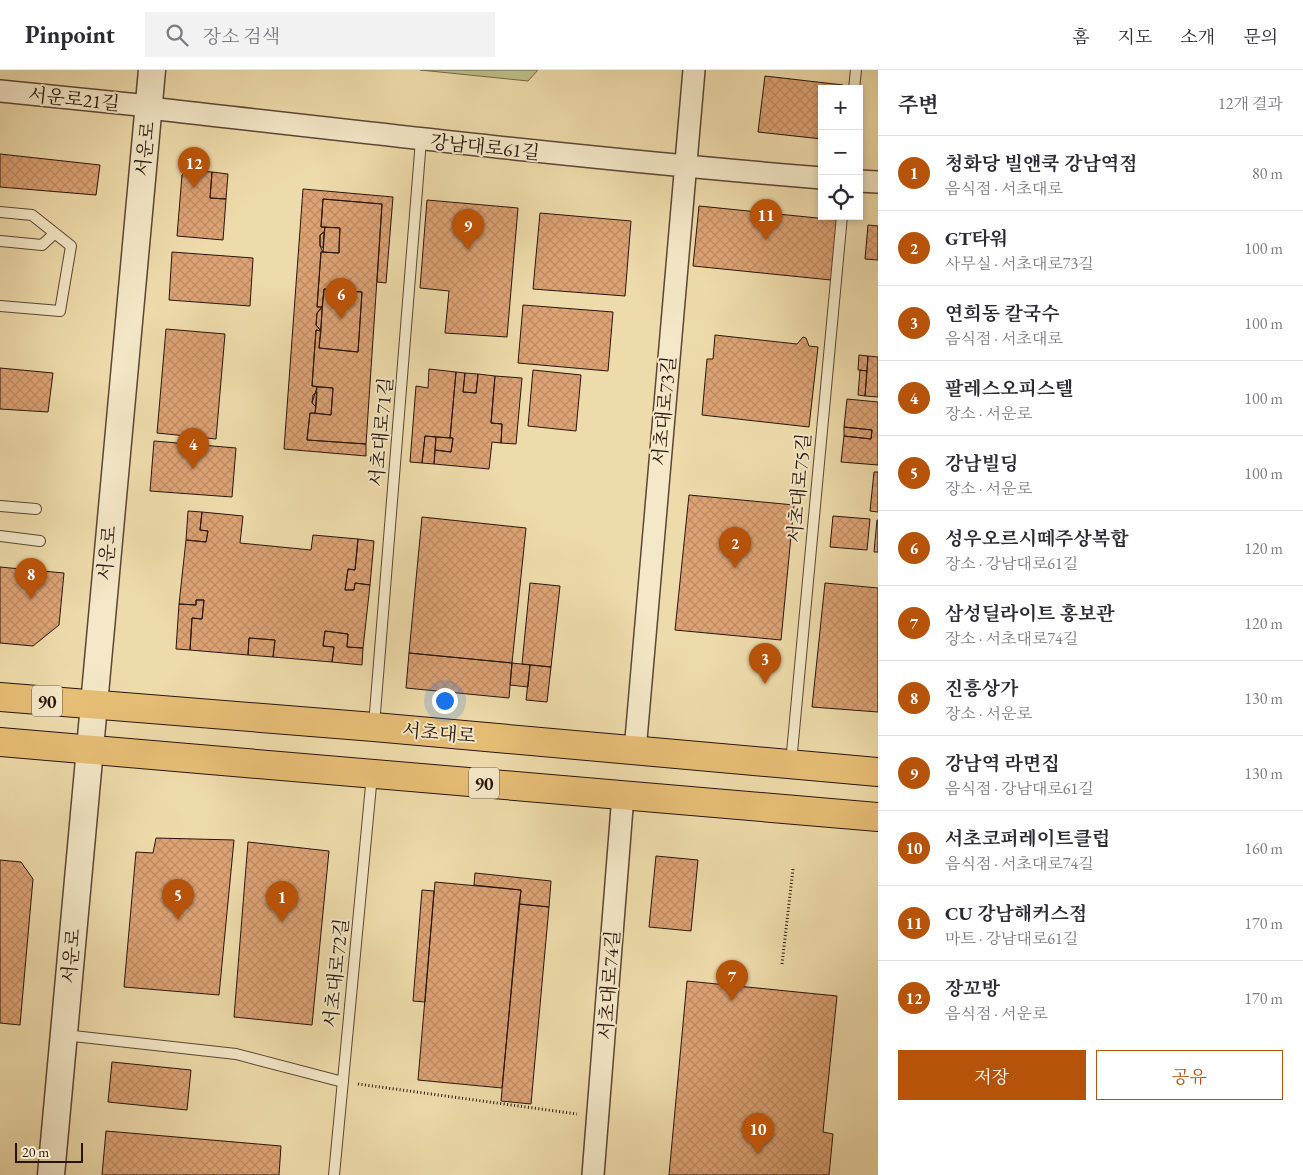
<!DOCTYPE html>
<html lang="ko">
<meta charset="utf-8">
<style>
:root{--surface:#fff;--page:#f2f2f3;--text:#2b2b33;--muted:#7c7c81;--line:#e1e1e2;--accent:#b45309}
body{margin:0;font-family:"EB Garamond","Noto Serif KR",serif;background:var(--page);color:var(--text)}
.controls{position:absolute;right:15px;top:15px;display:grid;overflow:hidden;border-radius:0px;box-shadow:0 2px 8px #0003}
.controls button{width:45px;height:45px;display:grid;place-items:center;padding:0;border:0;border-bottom:1px solid var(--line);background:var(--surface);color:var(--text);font:25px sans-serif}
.scale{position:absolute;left:15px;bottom:12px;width:68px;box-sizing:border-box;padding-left:5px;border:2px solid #28140c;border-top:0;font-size:14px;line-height:18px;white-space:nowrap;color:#28140c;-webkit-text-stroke:4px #f4e8c8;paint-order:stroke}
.you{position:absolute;left:444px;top:630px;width:18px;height:18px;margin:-12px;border:4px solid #fff;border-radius:50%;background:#1a73e8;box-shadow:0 0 0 8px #1a73e833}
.badge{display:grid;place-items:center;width:32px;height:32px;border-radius:50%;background:var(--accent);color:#fff;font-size:16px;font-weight:700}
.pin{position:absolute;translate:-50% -41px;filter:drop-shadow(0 1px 2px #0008)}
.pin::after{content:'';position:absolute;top:26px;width:18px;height:15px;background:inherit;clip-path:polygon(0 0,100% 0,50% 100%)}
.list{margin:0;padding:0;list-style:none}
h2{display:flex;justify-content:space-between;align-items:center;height:65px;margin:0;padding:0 20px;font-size:21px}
h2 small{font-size:16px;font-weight:400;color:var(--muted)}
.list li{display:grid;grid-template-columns:32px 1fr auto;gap:15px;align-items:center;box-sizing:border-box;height:75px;padding:0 20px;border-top:1px solid var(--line)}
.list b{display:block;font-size:19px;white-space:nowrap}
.list p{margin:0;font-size:16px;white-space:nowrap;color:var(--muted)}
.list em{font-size:16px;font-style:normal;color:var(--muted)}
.actions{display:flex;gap:10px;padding:15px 20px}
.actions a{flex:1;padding:11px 0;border:1px solid var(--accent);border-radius:0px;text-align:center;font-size:18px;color:var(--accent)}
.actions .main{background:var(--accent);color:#fff}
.icon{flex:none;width:28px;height:28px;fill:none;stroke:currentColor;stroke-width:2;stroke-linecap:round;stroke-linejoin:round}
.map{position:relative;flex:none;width:878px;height:1105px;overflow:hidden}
header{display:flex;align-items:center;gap:30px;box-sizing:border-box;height:70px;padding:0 25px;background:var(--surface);border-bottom:1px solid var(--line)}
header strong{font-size:24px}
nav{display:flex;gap:28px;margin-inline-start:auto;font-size:18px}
.search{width:350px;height:45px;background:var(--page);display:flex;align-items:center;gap:12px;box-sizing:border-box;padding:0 18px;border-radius:0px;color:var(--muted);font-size:19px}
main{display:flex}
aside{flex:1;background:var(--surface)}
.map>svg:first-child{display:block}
.green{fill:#bcbf86;stroke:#726a49}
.building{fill:url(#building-cross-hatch);stroke:#28140c}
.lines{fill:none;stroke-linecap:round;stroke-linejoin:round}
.service-casing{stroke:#5a4634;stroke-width:12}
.minor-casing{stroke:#5a4634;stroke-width:24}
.tertiary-casing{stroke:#5a4634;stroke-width:29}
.primary-casing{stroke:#28140c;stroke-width:30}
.path{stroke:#28140c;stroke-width:3;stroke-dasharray:1 2.5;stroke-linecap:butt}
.service{stroke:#f4e8c8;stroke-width:10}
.minor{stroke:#f4e8c8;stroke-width:21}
.tertiary{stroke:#f4e8c8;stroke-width:26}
.primary{stroke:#e7be76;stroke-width:28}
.labels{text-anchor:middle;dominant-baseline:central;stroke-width:4;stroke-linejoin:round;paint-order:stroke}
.shield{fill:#f4e8c8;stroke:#655444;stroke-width:1}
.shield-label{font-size:18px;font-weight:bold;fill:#28140c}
.street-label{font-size:19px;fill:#28140c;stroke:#f4e8c8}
</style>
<header>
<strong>Pinpoint</strong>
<div class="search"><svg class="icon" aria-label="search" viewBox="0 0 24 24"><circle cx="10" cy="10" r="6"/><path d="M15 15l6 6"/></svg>장소 검색</div>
<nav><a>홈</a><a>지도</a><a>소개</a><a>문의</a></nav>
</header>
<main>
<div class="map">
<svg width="878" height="1105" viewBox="0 0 878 1105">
<defs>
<pattern id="building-cross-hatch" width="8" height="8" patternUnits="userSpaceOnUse" patternTransform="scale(1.25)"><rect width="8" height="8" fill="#dda375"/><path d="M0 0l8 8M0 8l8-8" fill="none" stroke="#be8b64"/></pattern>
</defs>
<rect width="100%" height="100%" fill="#eedbab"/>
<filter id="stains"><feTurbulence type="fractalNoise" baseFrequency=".004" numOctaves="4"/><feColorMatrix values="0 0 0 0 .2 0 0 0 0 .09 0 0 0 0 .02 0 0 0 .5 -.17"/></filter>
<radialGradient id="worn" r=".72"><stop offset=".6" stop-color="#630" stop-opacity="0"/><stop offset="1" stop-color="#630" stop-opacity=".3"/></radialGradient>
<path class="green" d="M420,0h118l-10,11z"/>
<path class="building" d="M765,6l78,9v4h-21v50l-64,-7z
M0,84l100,11 -4,30 -96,-8z
M187,100l25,2 -2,26 16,1 -3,41 -46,-4 5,-61z
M212,102l16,2 -2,25 -16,-1z
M303,119l90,8 -7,86 -9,-1 5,-78 -59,-5 -2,28h4l-1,5 -4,3v11l3,6h-2l-4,55h5l-5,6 -1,12 5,6 -5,-1 -4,56 5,1 -5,16 4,4 -1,6h-5l-3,27 59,4v12l-82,-7z
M323,129l59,5 -16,240 -59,-4 3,-27 21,2 2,-27 -21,-2 4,-56 5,1 -2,17 39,4 4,-60 -38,-3 -2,18h-5l4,-55 18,1v-9l1,-16 -19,-1z
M427,130l91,8 -11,129 -62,-4 4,-42 -29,-3z
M699,136l138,14 -6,60 -138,-14z
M540,143l91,8 -6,75 -92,-7z
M868,155l10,1v34l-13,-1z
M325,157l15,1 -1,25 -16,-1z
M324,162l-1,16 -3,-2v-11z
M172,182l81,6 -3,48 -81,-6z
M324,219l38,3 -4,60 -39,-4z
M523,235l90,7 -5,59 -90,-8z
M322,237l-1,24 -5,-6 1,-12z
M166,259l59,5 -9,105 -59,-6z
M715,265l82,9 6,-7 3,1 3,8 9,1 -9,80 -107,-12 5,-56h6z
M859,285l9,1 -1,15 -9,-1z
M868,286l10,1v40l-13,-1z
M0,298l53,5 -5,39 -48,-3z
M429,299l27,3 -6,66 -25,-2 -3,27 -12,-1 6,-76 12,2z
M533,300l48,5 -5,56 -48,-5z
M860,300l7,1 -2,25 -7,-1z
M456,302l9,1 -2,19 13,1 2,-19 17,2 -4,47 11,1 -1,19 -9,-1 -3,27 -55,-5 1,-14 16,2 2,-14h-3z
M465,303l13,1 -2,19 -13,-1z
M495,306l27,2 -6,66 -15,-1 1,-19 -11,-1z
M317,317l16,1 -2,27 -16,-2z
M317,322l-1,15 -4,-4 1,-8z
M847,329l31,3v63l-37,-3 3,-26 27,3 1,-9 -28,-3z
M844,357l28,3 -1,9 -27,-3z
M425,366l11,1 -2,27 -12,-1z
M436,367l17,1 -2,14 -16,-2z
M154,371l82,7 -4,49 -82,-6z
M874,402h4v40l-8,-1z
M689,425l105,10 -13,135 -106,-10z
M188,441l14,1 -2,18 8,1 -2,11 -20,-2z
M202,442l41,4 -3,27 71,7 2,-15 45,4 -3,31 -7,-1 -3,21h9l1,-7 15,2 -7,63 -16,-1 1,-13 -23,-3 -2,15 11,1 -2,15 -59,-5 2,-17 -26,-2 -1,17 -58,-5 2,-32 10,1 2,-19h-8v5l-17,-1 7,-64 20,2 2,-11 -8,-1z
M833,446l37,3 -3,31 -37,-3z
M422,447l104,11 -14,135 -103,-10z
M877,450h1v32h-4z
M358,469l16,2 -4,44 -15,-2 -1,7h-9l3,-21 7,1z
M0,497l64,6 -5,52 -26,21 -33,-3z
M530,513l30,3 -9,81 -29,-3z
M825,513l53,5v124l-66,-5z
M196,530h8l-2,19 -10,-1 -2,32 -14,-1 3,-45 17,1z
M325,561l23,3 -1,13 16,1 -1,17 -30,-3 2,-15 -11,-1z
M249,568l26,2 -2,17 -25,-2z
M409,583l103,10 -3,35 -103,-10z
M512,593l18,2 -2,22 -18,-2z
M530,595l21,2 -4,35 -21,-2z
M156,768l78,2 -15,155 -95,-8 12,-135 17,1z
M248,772l81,9 -17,174 -78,-8z
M656,786l42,4 -7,71 -42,-4z
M0,790l21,2 12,17 -13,146 -20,-2z
M475,803l76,8 -2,26 -30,-3 2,-14 -47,-5z
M435,812l86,8 -19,198 -84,-8z
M422,820l12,1 -9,111 -12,-1z
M519,834l30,3 -18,197 -30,-3z
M687,911l150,15 -14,136 10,2 -4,41h-160z
M112,992l79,8 -4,40 -79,-8z
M106,1061l175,15 -2,29h-177z"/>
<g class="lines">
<g class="service-casing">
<path id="service" d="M854,19l2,-19
M0,142l32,3 39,31 -11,65 -60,-5
M0,171l42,4 12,-11
M0,436l36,3
M0,466l40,5
M374,655l47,-585
M791,693l51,-547
M64,965l172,19 107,28
M334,1105l38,-400"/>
</g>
<g class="minor-casing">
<path id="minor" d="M0,21l149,15 9,3c221,25 442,51 664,69
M859,111l19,1
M635,681l59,-681
M593,1105l30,-380"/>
</g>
<g class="tertiary-casing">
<path id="tertiary" d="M51,1105l101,-1105"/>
</g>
<g class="primary-casing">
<path id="primary" d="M0,627l374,30 504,45
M0,672l878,75"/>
</g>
<path class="path" d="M782,894l11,-95
M358,1014l219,30"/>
<use href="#service" class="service"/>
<use href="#minor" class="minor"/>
<use href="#tertiary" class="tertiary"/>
<use href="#primary" class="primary"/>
</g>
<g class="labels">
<g class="shield">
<rect x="32" y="615.5" width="30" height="31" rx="4"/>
<rect x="469" y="697.5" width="30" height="31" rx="4"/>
</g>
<g class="shield-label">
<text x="47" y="631">90</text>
<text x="484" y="713">90</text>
</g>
<g class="street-label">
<text transform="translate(74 29) rotate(6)">서운로21길</text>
<text transform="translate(485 77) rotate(6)">강남대로61길</text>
<text transform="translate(145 79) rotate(-84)">서운로</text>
<text transform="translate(664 341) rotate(-85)">서초대로73길</text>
<text transform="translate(381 362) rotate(-85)">서초대로71길</text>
<text transform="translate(799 418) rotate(-85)">서초대로75길</text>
<text transform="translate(107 483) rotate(-85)">서운로</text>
<text transform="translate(439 663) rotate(5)">서초대로</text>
<text transform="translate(71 886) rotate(-85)">서운로</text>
<text transform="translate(336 903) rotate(-84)">서초대로72길</text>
<text transform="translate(609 915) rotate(-86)">서초대로74길</text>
</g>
</g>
<rect width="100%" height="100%" filter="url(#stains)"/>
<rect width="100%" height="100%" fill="url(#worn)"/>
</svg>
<div class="controls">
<button>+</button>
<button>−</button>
<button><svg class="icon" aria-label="locate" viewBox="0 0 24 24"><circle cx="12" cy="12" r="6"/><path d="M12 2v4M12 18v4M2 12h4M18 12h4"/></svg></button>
</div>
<div class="scale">20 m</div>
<div class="you"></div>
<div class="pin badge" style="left:282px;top:852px">1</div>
<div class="pin badge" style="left:735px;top:498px">2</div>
<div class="pin badge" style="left:765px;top:614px">3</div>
<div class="pin badge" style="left:193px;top:399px">4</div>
<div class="pin badge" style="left:178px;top:850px">5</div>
<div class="pin badge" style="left:341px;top:249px">6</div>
<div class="pin badge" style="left:732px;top:931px">7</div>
<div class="pin badge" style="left:31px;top:529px">8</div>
<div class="pin badge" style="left:468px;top:180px">9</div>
<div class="pin badge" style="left:758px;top:1084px">10</div>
<div class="pin badge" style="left:766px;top:170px">11</div>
<div class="pin badge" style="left:194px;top:118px">12</div>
</div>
<aside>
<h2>주변<small>12개 결과</small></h2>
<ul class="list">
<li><span class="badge">1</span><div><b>청화당 빌앤쿡 강남역점</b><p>음식점 · 서초대로</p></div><em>80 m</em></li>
<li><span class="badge">2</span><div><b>GT타워</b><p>사무실 · 서초대로73길</p></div><em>100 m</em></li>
<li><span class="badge">3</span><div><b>연희동 칼국수</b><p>음식점 · 서초대로</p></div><em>100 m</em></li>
<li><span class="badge">4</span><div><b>팔레스오피스텔</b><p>장소 · 서운로</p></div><em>100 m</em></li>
<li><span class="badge">5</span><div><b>강남빌딩</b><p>장소 · 서운로</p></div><em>100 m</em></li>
<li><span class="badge">6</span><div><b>성우오르시떼주상복합</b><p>장소 · 강남대로61길</p></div><em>120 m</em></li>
<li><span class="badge">7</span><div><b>삼성딜라이트 홍보관</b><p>장소 · 서초대로74길</p></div><em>120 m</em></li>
<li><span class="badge">8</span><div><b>진흥상가</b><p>장소 · 서운로</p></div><em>130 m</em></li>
<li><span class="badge">9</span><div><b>강남역 라면집</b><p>음식점 · 강남대로61길</p></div><em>130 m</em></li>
<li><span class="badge">10</span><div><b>서초코퍼레이트클럽</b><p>음식점 · 서초대로74길</p></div><em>160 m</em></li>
<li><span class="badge">11</span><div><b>CU 강남해커스점</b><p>마트 · 강남대로61길</p></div><em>170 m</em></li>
<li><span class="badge">12</span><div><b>장꼬방</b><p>음식점 · 서운로</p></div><em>170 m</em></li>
</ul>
<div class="actions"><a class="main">저장</a><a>공유</a></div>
</aside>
</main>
